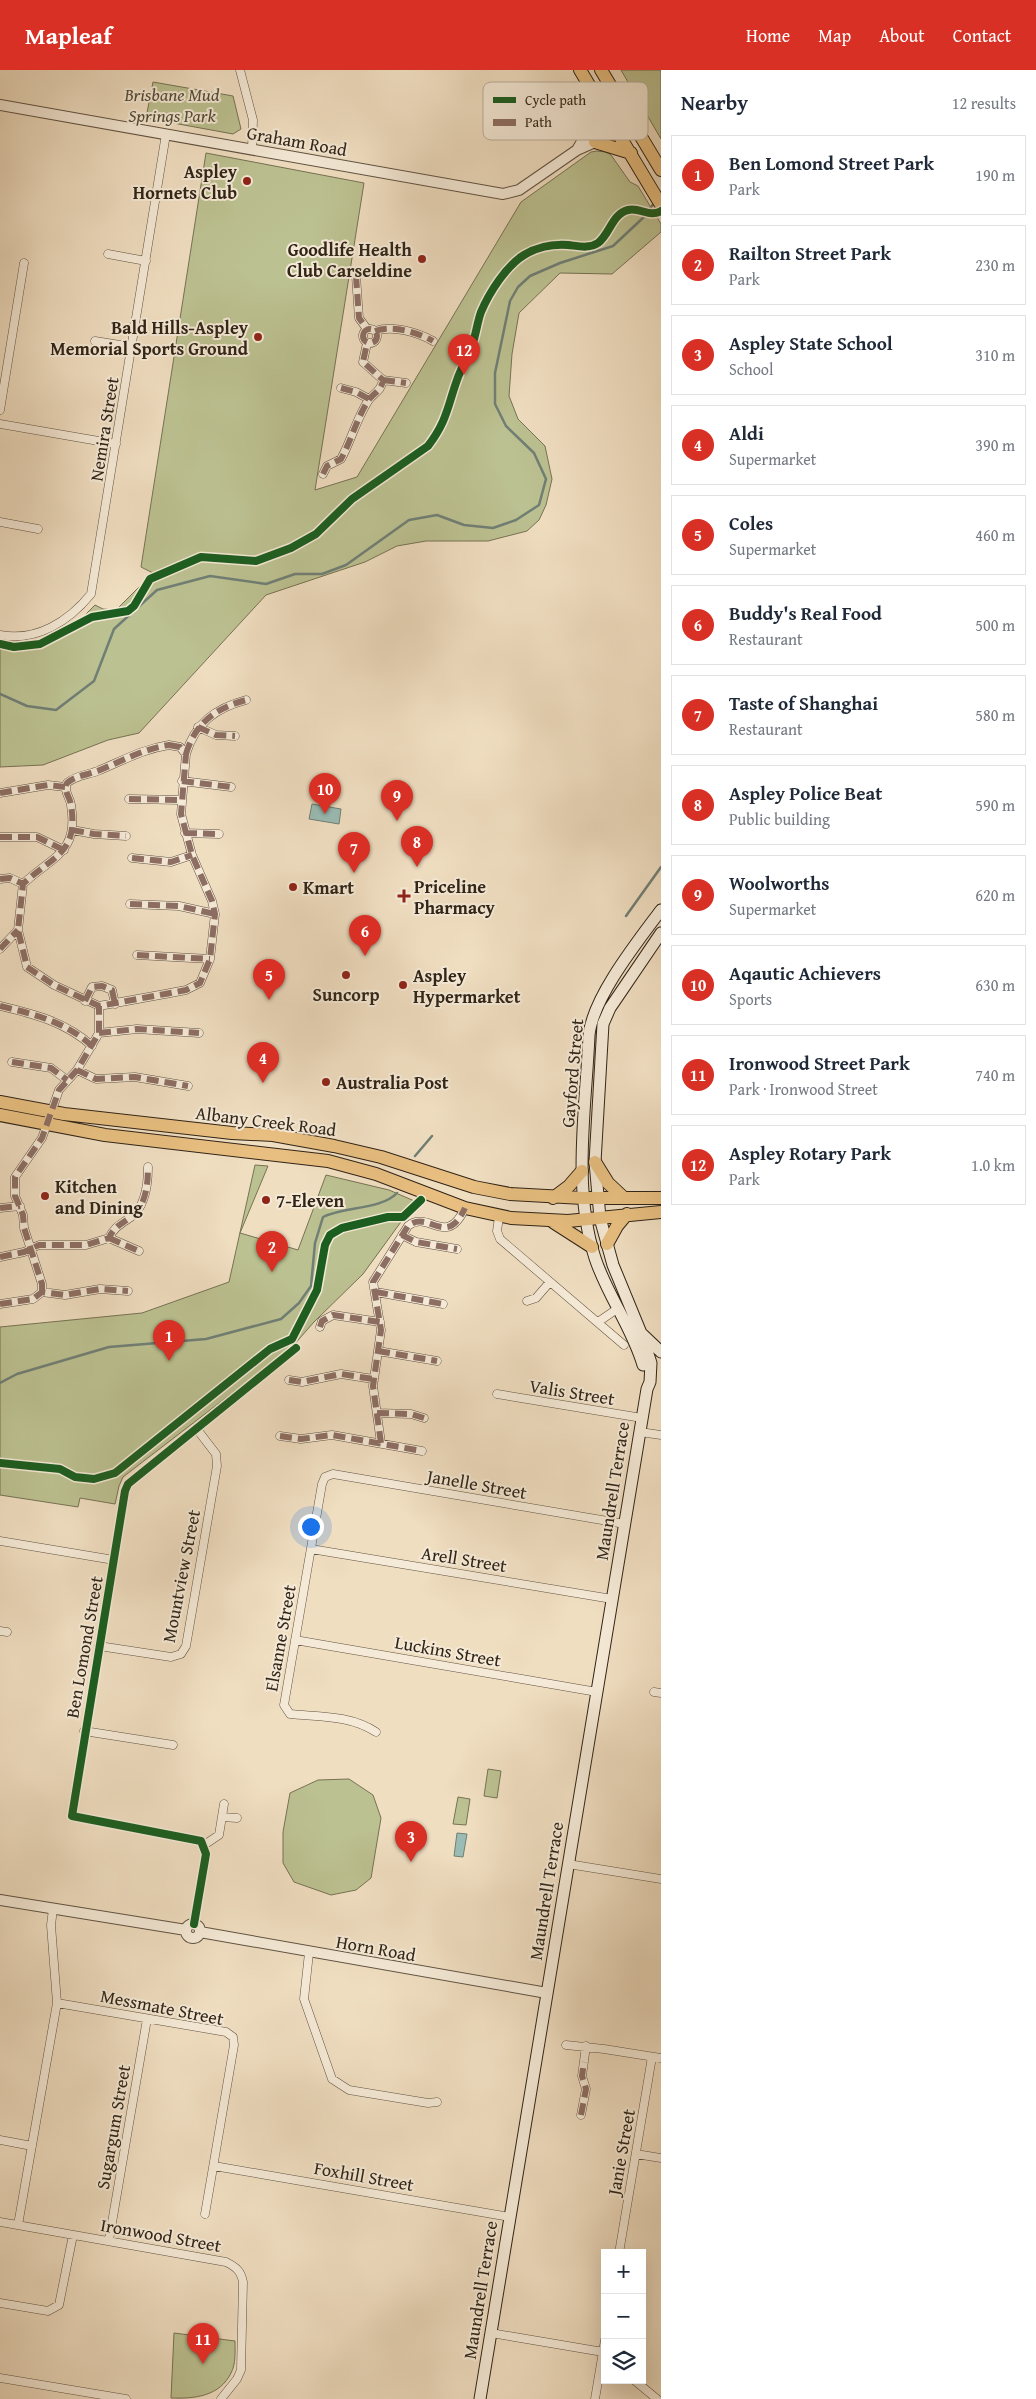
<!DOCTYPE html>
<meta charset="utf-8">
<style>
:root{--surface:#fff;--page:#f2f2f3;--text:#1f2937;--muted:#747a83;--line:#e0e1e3;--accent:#d93025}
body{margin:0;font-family:"Gentium Book Plus",serif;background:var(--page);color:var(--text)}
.controls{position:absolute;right:15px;bottom:15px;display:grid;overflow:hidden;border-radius:0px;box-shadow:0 5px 20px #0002}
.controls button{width:45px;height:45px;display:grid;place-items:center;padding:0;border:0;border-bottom:1px solid var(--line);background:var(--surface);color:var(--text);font:25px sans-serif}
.you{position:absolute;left:310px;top:1456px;width:18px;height:18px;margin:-12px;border:4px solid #fff;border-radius:50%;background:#1a73e8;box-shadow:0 0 0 8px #1a73e833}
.badge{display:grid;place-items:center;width:32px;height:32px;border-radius:50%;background:var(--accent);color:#fff;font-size:16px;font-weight:700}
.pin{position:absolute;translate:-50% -41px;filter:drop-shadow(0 1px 2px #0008)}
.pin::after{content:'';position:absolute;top:26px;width:18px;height:15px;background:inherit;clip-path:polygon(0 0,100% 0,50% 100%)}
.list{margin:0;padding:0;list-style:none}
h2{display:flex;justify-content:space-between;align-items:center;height:65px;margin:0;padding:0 20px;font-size:21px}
h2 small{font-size:16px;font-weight:400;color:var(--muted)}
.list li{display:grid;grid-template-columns:32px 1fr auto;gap:15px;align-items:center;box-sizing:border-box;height:80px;margin:0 10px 10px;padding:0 10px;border:1px solid var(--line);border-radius:0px}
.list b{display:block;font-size:19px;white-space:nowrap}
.list p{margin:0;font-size:16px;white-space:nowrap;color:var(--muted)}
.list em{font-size:16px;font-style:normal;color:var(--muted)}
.icon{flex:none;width:28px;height:28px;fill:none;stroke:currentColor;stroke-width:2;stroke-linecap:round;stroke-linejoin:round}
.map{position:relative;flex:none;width:661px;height:2329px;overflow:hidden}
header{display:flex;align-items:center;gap:30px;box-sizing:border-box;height:70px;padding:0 25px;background:var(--accent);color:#fff}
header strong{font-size:24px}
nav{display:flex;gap:28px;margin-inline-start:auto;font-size:18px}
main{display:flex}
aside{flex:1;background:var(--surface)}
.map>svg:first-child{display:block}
.green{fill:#bcc191;stroke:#767254}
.water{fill:#9abcb4;stroke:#707f75}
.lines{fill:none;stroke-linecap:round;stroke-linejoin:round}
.stream{stroke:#707f75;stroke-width:2.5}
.minor-casing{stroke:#605242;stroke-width:9}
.tertiary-casing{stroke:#605242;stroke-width:12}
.secondary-casing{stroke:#302417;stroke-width:13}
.primary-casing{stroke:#302417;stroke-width:14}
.trunk-casing{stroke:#302417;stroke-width:14}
.minor{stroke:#f5ead7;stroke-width:8}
.tertiary{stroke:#f5ead7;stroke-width:10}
.secondary{stroke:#f5ead7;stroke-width:11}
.primary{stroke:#e8bf80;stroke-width:12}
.trunk{stroke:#e8bf80;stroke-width:12}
.quiet{stroke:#8d6e63;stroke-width:6;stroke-dasharray:12 6;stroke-linecap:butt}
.cycleway-casing{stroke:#f5ead7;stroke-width:11}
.cycleway{stroke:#1b5e20;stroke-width:8}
.poi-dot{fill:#8f2418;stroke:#f5ead7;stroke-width:2}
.labels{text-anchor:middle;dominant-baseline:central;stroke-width:4;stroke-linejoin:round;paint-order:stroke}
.park-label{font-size:18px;font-style:italic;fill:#534b36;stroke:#f5ead7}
.street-label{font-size:18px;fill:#302417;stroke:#f5ead7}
.poi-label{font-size:18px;font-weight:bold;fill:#302417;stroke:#f5ead7;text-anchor:start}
.key{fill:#f5ead7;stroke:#baaf9d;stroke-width:1}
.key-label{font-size:14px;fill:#302417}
</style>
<header>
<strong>Mapleaf</strong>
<nav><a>Home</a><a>Map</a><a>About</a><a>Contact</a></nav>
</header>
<main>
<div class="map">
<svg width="661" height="2329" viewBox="0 0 661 2329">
<rect width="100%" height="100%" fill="#f0dec1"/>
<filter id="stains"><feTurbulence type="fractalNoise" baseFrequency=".004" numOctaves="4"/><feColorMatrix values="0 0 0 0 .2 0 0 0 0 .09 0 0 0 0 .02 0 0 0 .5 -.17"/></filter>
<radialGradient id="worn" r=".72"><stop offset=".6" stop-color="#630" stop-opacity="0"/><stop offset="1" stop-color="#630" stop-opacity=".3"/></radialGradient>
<path class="green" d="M621,0h40v69z
M153,12l80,14 8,33 -8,5 -87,-16z
M597,81l9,1 5,3 19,27 8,4 23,38v8l-49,42 -52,-1 -41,40 -7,41 -3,42 9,23 27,27 7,33 -6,26 -7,15 -12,11 -39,10h-62l-29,5 -32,16 -99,33 -127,138 -31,7 -65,25 -43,2v-129l12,3 26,1 40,-20 17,-17 8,4 13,1 37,-37 -12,-6 65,-414 158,30 -49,307 42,-13 164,-275 70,-50z
M255,1095l13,1 -28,67 58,17 28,-75 63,15 30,13 -13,12 -43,59 -49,48 -22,25 -169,130 -4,9 -4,18 -35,-6 -2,9 -78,-12v-168l142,-14 87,-31z
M488,1699l13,2 -4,27 -13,-2z
M349,1709l24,16 8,23 -10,60 -15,12 -25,5 -37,-13 -11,-19v-31l7,-39 28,-13z
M458,1727l12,2 -4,26 -13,-1z
M174,2263l61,8c0,10 1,23 -4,32 -11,23 -36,26 -60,25z"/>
<path class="water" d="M312,734l29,5 -2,15 -30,-5z
M457,1763l10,1 -4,23 -9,-1z"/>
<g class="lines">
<path class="stream" d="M649,140l5,-7
M0,624l27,12 29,4 38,-29 20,-52 43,-39 53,-14 56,8 29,-10h27l24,-9 63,-45 28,-5 27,10 29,3 23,-8 23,-15 7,-26 -12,-26 -28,-27 -11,-22v-31l15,-72 8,-14 12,-11 30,-13 53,-17 32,-30
M626,846l35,-49
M415,1086l17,-20
M0,1313l17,-9 92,-27 97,-8 75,-20 18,-16 12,-17 4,-43 8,-26c21,-11 58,-7 74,-24"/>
<g class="minor-casing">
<path id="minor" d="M240,0l13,50 -1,29
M108,184l38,7
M356,206l3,42 8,11
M363 266a7 7 0 1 1 14 0a7 7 0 1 1-14 0Z
M375,261c18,-6 42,1 58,10
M95,271l37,6
M383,310l23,3
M341,318l15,4 13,7
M0,340l24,-147
M0,354l116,20
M323,404l4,-8 14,-7c10,-18 15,-39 27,-58 5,-8 13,-9 15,-21l-20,-18 4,-19
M0,452l38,7
M0,565c37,7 69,-14 91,-41l75,-460
M198,657l18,8 19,1
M169,675l11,2 6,7 -5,60 11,41 20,46 3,13 -5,45 -10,24 -14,7 -21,4 -66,12 -45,-21 -27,-18 -9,-37 5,-46c29,-28 56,-30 48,-79 -1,-8 -8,-14 -4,-22 9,-8 22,-8 33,-13 24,-10 43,-21 69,-25z
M186,684c9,-31 30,-46 60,-54
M182,711l49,6
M0,723l48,-8 17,2
M129,729l52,1
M72,760l22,4 32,2
M185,763l34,1
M0,767h37l27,13
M132,788l39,4 21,-7
M0,809l10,-1 13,6
M130,834l49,2 36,8
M0,879l18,-19
M137,885l73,4
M85,931l7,-14 10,-1 10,4 3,14
M0,936c34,8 66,16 92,40
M99,963l38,-4 62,4
M12,992l39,6 16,12
M77,1000l19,9 39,-2 53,9
M0,1138l20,-2
M499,1147l-2,14 3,8 124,106
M402,1165l14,7 41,7
M109,1168l30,13
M0,1187l24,-5 15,-7h47l23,-7c5,-11 12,-14 22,-21 15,-11 17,-33 17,-50
M42,1222v-8l-18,-56 -1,-13 -8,-19v-19l27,-39 17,-48 18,-20 22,-37v-27
M376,1222l67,12
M527,1231l9,-3 13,-15
M0,1234l33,-5 9,-7 23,3 35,-6 28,2
M598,1252l19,-13
M320,1257l2,-6 11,-6 47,7
M378,1281l59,10
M289,1310l13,2 39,-8 32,5
M497,1324l145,24
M377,1343l34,1 13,4
M640,1362l21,3
M280,1366l21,3 31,-4 90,16
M381,1373l-8,-57 8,-56 -8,-48 35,-56c21,-17 38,23 57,-18
M0,1471l114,19
M311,1479l301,50
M0,1561l7,1
M295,1570l302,52
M99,1576l72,11 10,-3 5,-8 31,-180 -1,-12 -20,-26
M654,1622l7,1
M84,1661l89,14
M376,1662c-26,-17 -56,-15 -86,-18l-6,-9 38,-221 3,-7 8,-3 292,50
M222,1747l15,1
M204,1775l15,-10 5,-31
M568,1794l93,15
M194,1854l12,-70 -5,-13 -129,-25 53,-325 3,-7 168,-136
M309,1883l-5,46 28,80 17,11 79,13 9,-1
M57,1933l169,29 7,5 1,8 -29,169
M566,1975l38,4 57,9
M581,2045l5,-26 -4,-13 4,-30
M0,2070l32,6
M636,2084l25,4
M214,2096l296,51
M0,2152l226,40c10,5 15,9 17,20l-2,88 -4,9 -16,20
M18,2155l39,-222 -6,-78 2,-16
M109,2170l38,-221
M619,2183l33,-196
M0,2233l48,8 11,-6 14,-70
M491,2263l112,19
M0,2308l126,21
M634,2310l23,19
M595,2329l10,-59"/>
</g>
<g class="tertiary-casing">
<path id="tertiary" d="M0,35l503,89 16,-4 58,-40 18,-8 35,-24
M577,80l7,-12 41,-28
M0,1830l186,30
M186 1861a7 7 0 1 1 14 0a7 7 0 1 1-14 0Z
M200,1862l347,61"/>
</g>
<g class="secondary-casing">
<path id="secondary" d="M642,1264l19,18
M643,1295c-11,-38 -36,-70 -48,-107 -23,-71 -9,-150 -6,-223 4,-38 49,-94 72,-125
M480,2329l167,-1010 3,-7 1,-19 -10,-30 -28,-68 -13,-47 -5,-56 8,-138 7,-16 51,-75"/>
</g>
<g class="primary-casing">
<path id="primary" d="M0,1032l64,12 168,19 41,2 61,11 47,11 93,30 36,7 73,4h78
M0,1045l105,20 223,26 48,13 89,34 46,10 57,3 93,-9
M595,1092l13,21 16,15
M553,1128l16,-12 13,-15
M553,1152l39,25
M607,1174l10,-18 10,-12"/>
</g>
<g class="trunk-casing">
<path id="trunk" d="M580,0l81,135
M601,0l60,100
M592,62l4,-37
M595,72l36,11"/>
</g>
<use href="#minor" class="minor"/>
<use href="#tertiary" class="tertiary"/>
<use href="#secondary" class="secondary"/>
<use href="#primary" class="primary"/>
<use href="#trunk" class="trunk"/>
<path class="quiet" d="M356,206l3,42 8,11
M363 266a7 7 0 1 1 14 0a7 7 0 1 1-14 0Z
M375,261c18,-6 42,1 58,10
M383,310l23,3
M341,318l15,4 13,7
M323,404l4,-8 14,-7c10,-18 15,-39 27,-58 5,-8 13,-9 15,-21l-20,-18 4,-19
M198,657l18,8 19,1
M169,675l11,2 6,7 -5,60 11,41 20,46 3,13 -5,45 -10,24 -14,7 -21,4 -66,12 -45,-21 -27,-18 -9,-37 5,-46c29,-28 56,-30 48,-79 -1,-8 -8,-14 -4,-22 9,-8 22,-8 33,-13 24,-10 43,-21 69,-25z
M186,684c9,-31 30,-46 60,-54
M182,711l49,6
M0,723l48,-8 17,2
M129,729l52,1
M72,760l22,4 32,2
M185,763l34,1
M0,767h37l27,13
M132,788l39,4 21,-7
M0,809l10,-1 13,6
M130,834l49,2 36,8
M0,879l18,-19
M137,885l73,4
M85,931l7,-14 10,-1 10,4 3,14
M0,936c34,8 66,16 92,40
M99,963l38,-4 62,4
M12,992l39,6 16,12
M77,1000l19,9 39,-2 53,9
M0,1138l20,-2
M402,1165l14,7 41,7
M109,1168l30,13
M0,1187l24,-5 15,-7h47l23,-7c5,-11 12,-14 22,-21 15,-11 17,-33 17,-50
M42,1222v-8l-18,-56 -1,-13 -8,-19v-19l27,-39 17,-48 18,-20 22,-37v-27
M376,1222l67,12
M0,1234l33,-5 9,-7 23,3 35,-6 28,2
M320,1257l2,-6 11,-6 47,7
M378,1281l59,10
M289,1310l13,2 39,-8 32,5
M377,1343l34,1 13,4
M280,1366l21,3 31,-4 90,16
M381,1373l-8,-57 8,-56 -8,-48 35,-56c21,-17 38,23 57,-18
M581,2045l5,-26 -4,-13 2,-14"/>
<g class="cycleway-casing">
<path id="cycleway" d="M0,574l14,3 26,-3 52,-27 36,-6 6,-5 16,-27 51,-22 55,4 35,-13 25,-14 36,-35 76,-53c19,-25 19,-38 29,-66 4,-12 11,-22 15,-35 4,-10 5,-22 9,-33 8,-19 25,-46 43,-57 13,-8 29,-11 44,-10 10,1 21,4 30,-2 12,-9 14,-29 30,-33 12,-3 22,8 33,1
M0,1393l60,6 15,8 19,2 21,-6 155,-124 22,-10 25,-49 8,-45 5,-10 12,-7 46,-11h15l18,-17
M194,1854l12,-70 -5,-13 -129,-25 53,-325 3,-7 168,-136"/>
</g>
<use href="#cycleway" class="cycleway"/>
</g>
<g class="poi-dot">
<circle cx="247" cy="111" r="5"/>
<circle cx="422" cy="189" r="5"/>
<circle cx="258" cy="267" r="5"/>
<circle cx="293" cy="817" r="5"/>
<path d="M401.5 818.5h5v5h5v5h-5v5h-5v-5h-5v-5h5z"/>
<circle cx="346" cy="905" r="5"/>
<circle cx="403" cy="915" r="5"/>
<circle cx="326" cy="1012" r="5"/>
<circle cx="45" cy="1126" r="5"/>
<circle cx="266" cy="1130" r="5"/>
</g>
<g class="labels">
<g class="park-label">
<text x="172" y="24">Brisbane Mud<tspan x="172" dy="21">Springs Park</tspan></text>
</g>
<g class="street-label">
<text transform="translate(297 71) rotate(10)">Graham Road</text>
<text transform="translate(104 359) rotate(-81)">Nemira Street</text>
<text transform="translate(572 1003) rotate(-85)">Gayford Street</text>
<text transform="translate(266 1051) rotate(7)">Albany Creek Road</text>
<text transform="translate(572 1322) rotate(9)">Valis Street</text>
<text transform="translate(477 1414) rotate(10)">Janelle Street</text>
<text transform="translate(612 1421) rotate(-81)">Maundrell Terrace</text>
<text transform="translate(464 1489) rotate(9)">Arell Street</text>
<text transform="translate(181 1506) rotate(-79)">Mountview Street</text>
<text transform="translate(280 1568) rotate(-80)">Elsanne Street</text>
<text transform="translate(84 1577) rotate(-80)">Ben Lomond Street</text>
<text transform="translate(448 1581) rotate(10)">Luckins Street</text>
<text transform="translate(546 1821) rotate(-81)">Maundrell Terrace</text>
<text transform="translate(376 1878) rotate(10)">Horn Road</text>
<text transform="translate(162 1937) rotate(11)">Messmate Street</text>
<text transform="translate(113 2057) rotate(-80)">Sugargum Street</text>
<text transform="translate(621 2082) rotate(-80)">Janie Street</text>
<text transform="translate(364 2106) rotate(10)">Foxhill Street</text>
<text transform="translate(161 2165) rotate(10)">Ironwood Street</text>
<text transform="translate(480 2220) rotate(-81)">Maundrell Terrace</text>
</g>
<g class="poi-label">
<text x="237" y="101" text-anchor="end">Aspley<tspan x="237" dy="21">Hornets Club</tspan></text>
<text x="412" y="179" text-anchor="end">Goodlife Health<tspan x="412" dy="21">Club Carseldine</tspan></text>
<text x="248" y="257" text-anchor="end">Bald Hills-Aspley<tspan x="248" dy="21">Memorial Sports Ground</tspan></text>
<text x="414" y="816">Priceline<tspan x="414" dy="21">Pharmacy</tspan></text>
<text x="303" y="817">Kmart</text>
<text x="413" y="905">Aspley<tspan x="413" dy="21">Hypermarket</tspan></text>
<text x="346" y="924" text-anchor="middle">Suncorp</text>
<text x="336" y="1012">Australia Post</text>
<text x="55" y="1116">Kitchen<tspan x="55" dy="21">and Dining</tspan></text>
<text x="276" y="1130">7-Eleven</text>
</g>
</g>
<rect x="483" y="12" width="165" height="58" rx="8" class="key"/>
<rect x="493" y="27" width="23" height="6" fill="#1b5e20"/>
<rect x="493" y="49" width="23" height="7" fill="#8d6e63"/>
<g class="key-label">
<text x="525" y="35">Cycle path</text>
<text x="525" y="57">Path</text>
</g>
<rect width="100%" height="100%" filter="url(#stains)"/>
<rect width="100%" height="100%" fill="url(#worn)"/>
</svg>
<div class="controls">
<button>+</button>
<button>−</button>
<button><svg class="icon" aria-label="layers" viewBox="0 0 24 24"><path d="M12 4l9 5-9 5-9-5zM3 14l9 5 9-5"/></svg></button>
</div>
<div class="you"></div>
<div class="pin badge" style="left:169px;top:1291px">1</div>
<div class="pin badge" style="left:272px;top:1202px">2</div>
<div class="pin badge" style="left:411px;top:1792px">3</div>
<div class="pin badge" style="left:263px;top:1013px">4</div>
<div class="pin badge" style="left:269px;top:930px">5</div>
<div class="pin badge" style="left:365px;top:886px">6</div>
<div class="pin badge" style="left:354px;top:803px">7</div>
<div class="pin badge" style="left:417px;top:797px">8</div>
<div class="pin badge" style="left:397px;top:751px">9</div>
<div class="pin badge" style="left:325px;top:744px">10</div>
<div class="pin badge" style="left:203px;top:2294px">11</div>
<div class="pin badge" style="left:464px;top:305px">12</div>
</div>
<aside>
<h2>Nearby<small>12 results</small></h2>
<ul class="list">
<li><span class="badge">1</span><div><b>Ben Lomond Street Park</b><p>Park</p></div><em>190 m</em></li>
<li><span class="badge">2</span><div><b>Railton Street Park</b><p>Park</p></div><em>230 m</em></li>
<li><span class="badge">3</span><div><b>Aspley State School</b><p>School</p></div><em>310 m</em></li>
<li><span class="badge">4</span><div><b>Aldi</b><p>Supermarket</p></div><em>390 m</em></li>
<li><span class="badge">5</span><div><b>Coles</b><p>Supermarket</p></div><em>460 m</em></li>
<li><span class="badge">6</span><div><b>Buddy's Real Food</b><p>Restaurant</p></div><em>500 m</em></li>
<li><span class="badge">7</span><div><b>Taste of Shanghai</b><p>Restaurant</p></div><em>580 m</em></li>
<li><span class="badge">8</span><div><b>Aspley Police Beat</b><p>Public building</p></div><em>590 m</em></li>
<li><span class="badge">9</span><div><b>Woolworths</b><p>Supermarket</p></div><em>620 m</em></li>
<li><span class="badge">10</span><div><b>Aqautic Achievers</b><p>Sports</p></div><em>630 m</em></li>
<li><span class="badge">11</span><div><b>Ironwood Street Park</b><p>Park · Ironwood Street</p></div><em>740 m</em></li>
<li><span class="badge">12</span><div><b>Aspley Rotary Park</b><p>Park</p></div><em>1.0 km</em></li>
</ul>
</aside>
</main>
